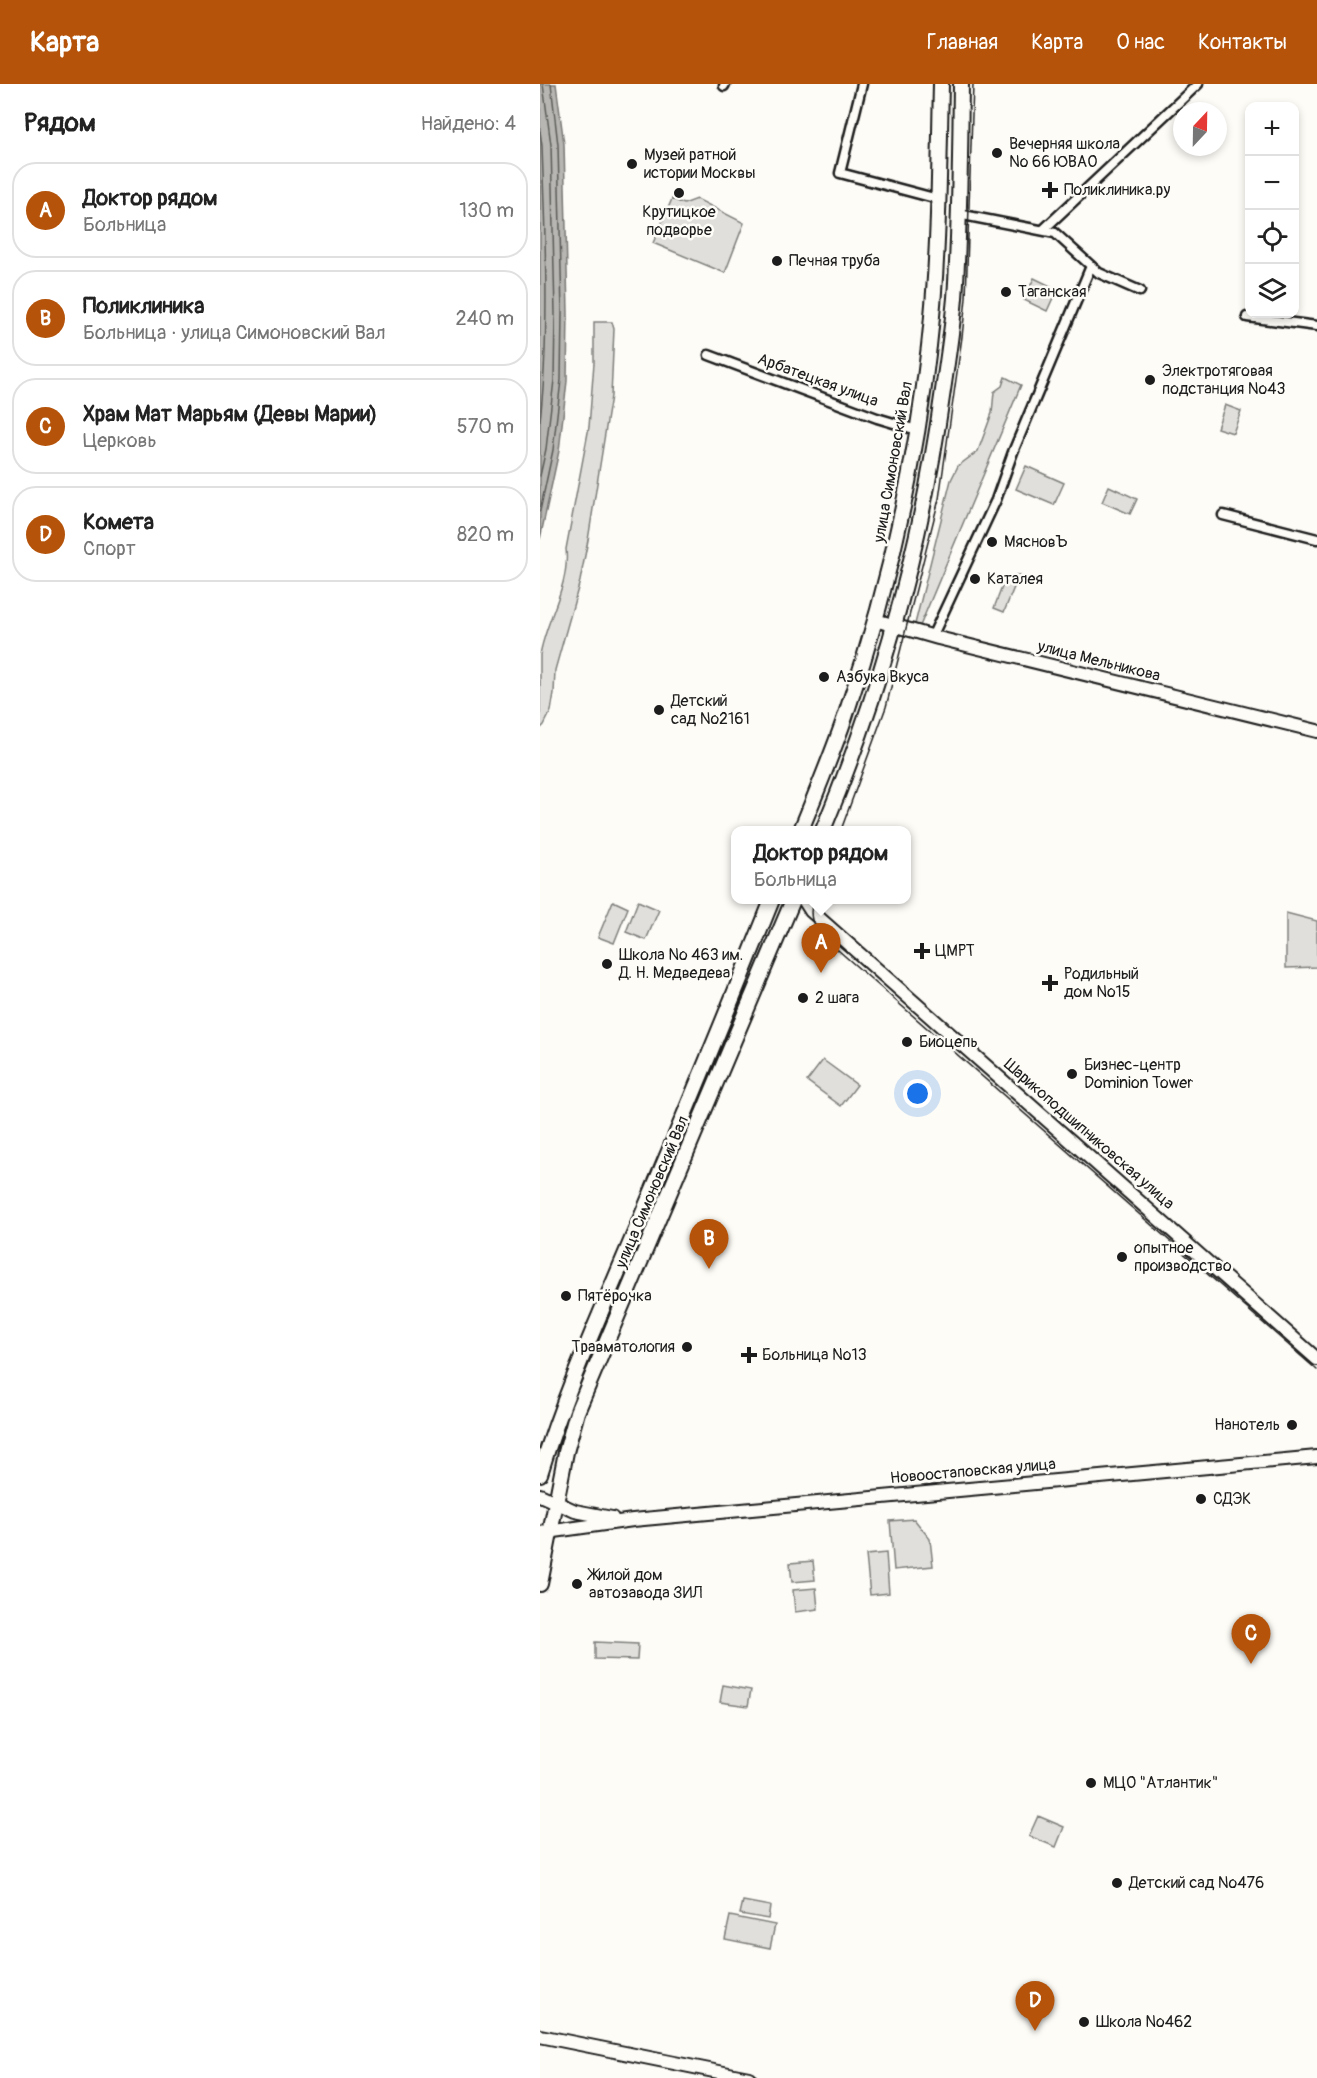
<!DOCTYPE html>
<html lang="ru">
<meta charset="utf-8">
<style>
:root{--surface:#fff;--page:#f6f6f6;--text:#222;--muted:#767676;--line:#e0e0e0;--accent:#b45309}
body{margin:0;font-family:Pangolin,sans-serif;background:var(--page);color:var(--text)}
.controls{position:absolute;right:18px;top:18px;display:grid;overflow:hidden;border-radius:12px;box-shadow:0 3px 9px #0003}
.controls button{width:54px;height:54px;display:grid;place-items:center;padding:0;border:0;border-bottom:2px solid var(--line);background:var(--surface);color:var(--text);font:30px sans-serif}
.compass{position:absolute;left:633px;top:18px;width:54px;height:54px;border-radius:50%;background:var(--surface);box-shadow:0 3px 9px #0003;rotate:22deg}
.you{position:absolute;left:378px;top:1010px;width:21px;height:21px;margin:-15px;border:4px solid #fff;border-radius:50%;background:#1a73e8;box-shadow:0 0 0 9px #1a73e833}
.badge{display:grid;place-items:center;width:39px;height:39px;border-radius:50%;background:var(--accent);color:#fff;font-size:20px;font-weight:700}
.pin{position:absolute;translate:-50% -50px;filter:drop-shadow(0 2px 3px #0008)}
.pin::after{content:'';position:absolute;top:32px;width:21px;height:18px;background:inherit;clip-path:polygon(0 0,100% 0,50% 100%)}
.popup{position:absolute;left:191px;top:742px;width:180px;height:78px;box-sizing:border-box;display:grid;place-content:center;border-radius:12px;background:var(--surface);filter:drop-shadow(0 2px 4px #0005);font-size:20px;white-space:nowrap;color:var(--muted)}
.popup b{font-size:22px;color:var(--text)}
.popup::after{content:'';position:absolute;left:50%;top:100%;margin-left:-12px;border:12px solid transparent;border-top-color:var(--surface)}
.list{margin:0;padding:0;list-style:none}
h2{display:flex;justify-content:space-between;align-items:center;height:78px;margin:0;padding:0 24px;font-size:26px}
h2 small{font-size:20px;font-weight:400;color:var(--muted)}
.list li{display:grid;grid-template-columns:39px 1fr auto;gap:18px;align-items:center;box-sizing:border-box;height:96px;margin:0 12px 12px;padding:0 12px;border:2px solid var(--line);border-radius:24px}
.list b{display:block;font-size:22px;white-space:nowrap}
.list p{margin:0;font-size:20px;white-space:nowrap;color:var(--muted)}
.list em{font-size:20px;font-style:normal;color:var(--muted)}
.icon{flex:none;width:33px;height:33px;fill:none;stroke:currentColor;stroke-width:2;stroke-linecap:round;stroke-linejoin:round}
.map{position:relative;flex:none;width:777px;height:1994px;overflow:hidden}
header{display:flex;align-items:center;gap:36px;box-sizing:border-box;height:84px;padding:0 30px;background:var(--accent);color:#fff}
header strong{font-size:28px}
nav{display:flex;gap:33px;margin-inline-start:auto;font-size:21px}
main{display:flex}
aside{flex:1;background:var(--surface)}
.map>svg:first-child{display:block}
.green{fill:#e0dfdb;stroke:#7e7e7c;stroke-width:1.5}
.water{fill:#b7b6b2;stroke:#797876;stroke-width:1.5}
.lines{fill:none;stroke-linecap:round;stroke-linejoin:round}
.shore{stroke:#5a5a58;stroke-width:1.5}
.street-casing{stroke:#1c1c1c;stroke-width:13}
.secondary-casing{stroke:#1c1c1c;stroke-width:16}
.primary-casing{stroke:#1c1c1c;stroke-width:18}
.street{stroke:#fdfcf7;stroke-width:8}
.secondary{stroke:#fdfcf7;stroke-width:12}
.primary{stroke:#fdfcf7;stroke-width:14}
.tram{stroke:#1c1c1c;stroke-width:1.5}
.poi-dot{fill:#1c1c1c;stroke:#fdfcf7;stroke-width:2}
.labels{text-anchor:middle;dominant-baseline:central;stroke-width:5;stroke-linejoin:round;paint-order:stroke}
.poi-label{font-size:16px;fill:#1c1c1c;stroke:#fdfcf7;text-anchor:start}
.street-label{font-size:16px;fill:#1c1c1c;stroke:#fdfcf7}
</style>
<header>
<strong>Карта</strong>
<nav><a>Главная</a><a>Карта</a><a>О нас</a><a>Контакты</a></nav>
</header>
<main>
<aside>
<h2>Рядом<small>Найдено: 4</small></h2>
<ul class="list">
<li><span class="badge">A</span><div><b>Доктор рядом</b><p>Больница</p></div><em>130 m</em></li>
<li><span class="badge">B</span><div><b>Поликлиника</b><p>Больница · улица Симоновский Вал</p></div><em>240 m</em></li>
<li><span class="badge">C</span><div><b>Храм Мат Марьям (Девы Марии)</b><p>Церковь</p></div><em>570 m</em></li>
<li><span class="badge">D</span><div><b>Комета</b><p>Спорт</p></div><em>820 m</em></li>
</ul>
</aside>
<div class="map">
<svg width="777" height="1994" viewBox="0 0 777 1994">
<rect width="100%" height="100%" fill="#fdfcf7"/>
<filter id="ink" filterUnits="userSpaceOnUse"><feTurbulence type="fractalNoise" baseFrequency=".0167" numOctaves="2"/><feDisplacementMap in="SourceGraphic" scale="12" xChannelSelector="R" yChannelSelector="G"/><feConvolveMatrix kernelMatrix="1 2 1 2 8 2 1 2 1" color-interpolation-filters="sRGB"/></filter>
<g filter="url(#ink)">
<path class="green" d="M132,115l12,5 13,-5 47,24 -19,50 -72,-30z
M494,194l23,11 -10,22 -23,-11z
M54,238h18l2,7 -3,67 -23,144 -8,41 -25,89 -1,23 -3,18 -7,14 -4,4c0,-22 0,-52 0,-74 6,-36 30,-69 26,-106l23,-122 5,-64z
M465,293l16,8 -101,241 -5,-2 36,-144 7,-14 20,-15 14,-38 2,-21 8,-6z
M685,321l16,6 -8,22 -16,-5z
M486,382l38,17 -10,22 -38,-16z
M569,402l28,13 -7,15 -28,-12z
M479,491l-15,37 -10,-4 11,-29z
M73,817l15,7 -14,35 -16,-6z
M98,817l21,9 -13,30 -20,-8z
M746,829l31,8v46l-31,1z
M283,976l34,25 -16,21 -34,-25z
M374,1435l16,20 3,27 -39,4 -4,-49z
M346,1469l3,40 -19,2 -4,-40z
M273,1477l2,19 -23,2 -2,-19z
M276,1504l2,21 -23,3 -2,-22z
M55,1558l43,2 -1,16 -42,-1z
M183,1601l28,5 -3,16 -28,-4z
M498,1732l26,11 -8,20 -27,-11z
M203,1817l27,5 -2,13 -28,-5z
M190,1832l45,9 -5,23 -45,-9z"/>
<path class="water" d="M0,0h16l8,60 4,169 -1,68 -8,70 -19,88z"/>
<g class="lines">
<path class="shore" d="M0,47l2,15c3,91 8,184 -2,275
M0,392l6,-27 8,-69 1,-67 -4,-168 -8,-61
M0,427l13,-61 8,-70 1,-67 -4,-168 -7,-61"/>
<g class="street-casing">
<path id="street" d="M322,0l-22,89 98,26
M184,2l1,-2
M418,130l97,19 44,40 41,18
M503,146l155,-146
M707,233l70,9
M169,271l168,63 40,12
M683,431l94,24
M392,553l64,-137 17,-48 78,-186"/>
</g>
<g class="secondary-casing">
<path id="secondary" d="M335,536l63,18 379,93
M264,816l7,11 506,448
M0,1411l35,16 37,7
M0,1449l93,-13 684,-63
M0,1952l209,42"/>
</g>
<g class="primary-casing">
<path id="primary" d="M261,746c15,-37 31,-75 44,-113 41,-120 70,-245 84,-371 10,-87 10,-175 12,-262
M283,746c58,-139 98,-284 119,-433 5,-33 10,-66 13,-99 5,-71 5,-143 6,-214
M0,1390c26,-87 65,-170 100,-254 45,-106 89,-213 132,-320
M0,1500l26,-132 11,-40 216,-512"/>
</g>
<use href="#street" class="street"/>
<use href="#secondary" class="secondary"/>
<use href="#primary" class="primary"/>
<path class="tram" d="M301,746l45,-123 53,-208 23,-162 4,-39 7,-214
M273,816c-4,14 -2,25 9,36l495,434"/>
</g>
</g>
<g class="poi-dot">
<circle cx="457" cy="69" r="6"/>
<circle cx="92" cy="80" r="6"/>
<path d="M507 97h6v6h6v6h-6v6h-6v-6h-6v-6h6z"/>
<circle cx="139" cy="109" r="6"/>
<circle cx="237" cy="177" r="6"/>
<circle cx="466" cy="208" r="6"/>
<circle cx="610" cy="296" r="6"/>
<circle cx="452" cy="458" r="6"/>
<circle cx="435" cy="495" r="6"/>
<circle cx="284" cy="593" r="6"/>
<circle cx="119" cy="626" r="6"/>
<path d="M379 858h6v6h6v6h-6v6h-6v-6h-6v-6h6z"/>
<circle cx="67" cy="880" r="6"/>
<path d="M507 890h6v6h6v6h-6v6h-6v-6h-6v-6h6z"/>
<circle cx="263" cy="914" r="6"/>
<circle cx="367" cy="958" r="6"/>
<circle cx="532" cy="990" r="6"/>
<circle cx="582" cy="1173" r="6"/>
<circle cx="26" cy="1212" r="6"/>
<circle cx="147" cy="1263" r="6"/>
<path d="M206 1262h6v6h6v6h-6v6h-6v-6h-6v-6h6z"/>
<circle cx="752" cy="1341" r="6"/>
<circle cx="661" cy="1415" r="6"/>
<circle cx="37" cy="1500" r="6"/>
<circle cx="551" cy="1699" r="6"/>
<circle cx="577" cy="1799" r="6"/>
<circle cx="544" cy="1938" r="6"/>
</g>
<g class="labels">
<g class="poi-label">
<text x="469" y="60">Вечерняя школа<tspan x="469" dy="18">№ 66 ЮВАО</tspan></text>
<text x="104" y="71">Музей ратной<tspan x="104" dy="18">истории Москвы</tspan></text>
<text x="524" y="106">Поликлиника.ру</text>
<text x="139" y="128" text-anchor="middle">Крутицкое<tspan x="139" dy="18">подворье</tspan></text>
<text x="249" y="177">Печная труба</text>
<text x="478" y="208">Таганская</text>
<text x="622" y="287">Электротяговая<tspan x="622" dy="18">подстанция №43</tspan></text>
<text x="464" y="458">МясновЪ</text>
<text x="447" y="495">Каталея</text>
<text x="296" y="593">Азбука Вкуса</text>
<text x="131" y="617">Детский<tspan x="131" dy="18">сад №2161</tspan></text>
<text x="395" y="867">ЦМРТ</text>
<text x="79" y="871">Школа № 463 им.<tspan x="79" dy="18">Д. Н. Медведева</tspan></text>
<text x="524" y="890">Родильный<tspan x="524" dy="18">дом №15</tspan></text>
<text x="275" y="914">2 шага</text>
<text x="379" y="958">Биоцепь</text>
<text x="544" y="981">Бизнес-центр<tspan x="544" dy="18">Dominion Tower</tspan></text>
<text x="594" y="1164">опытное<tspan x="594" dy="18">производство</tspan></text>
<text x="38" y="1212">Пятёрочка</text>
<text x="135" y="1263" text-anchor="end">Травматология</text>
<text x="222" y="1271">Больница №13</text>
<text x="740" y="1341" text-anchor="end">Нанотель</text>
<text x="673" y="1415">СДЭК</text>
<text x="49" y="1491">Жилой дом<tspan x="49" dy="18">автозавода ЗИЛ</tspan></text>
<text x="563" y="1699">МЦО "Атлантик"</text>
<text x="589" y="1799">Детский сад №476</text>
<text x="556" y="1938">Школа №462</text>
</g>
<g class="street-label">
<text transform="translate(278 296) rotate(20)">Арбатецкая улица</text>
<text transform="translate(353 378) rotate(-80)">улица Симоновский Вал</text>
<text transform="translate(559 577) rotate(14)">улица Мельникова</text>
<text transform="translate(549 1050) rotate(41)">Шарикоподшипниковская улица</text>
<text transform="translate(112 1108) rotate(-67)">улица Симоновский Вал</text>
<text transform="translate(433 1387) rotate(-5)">Новоостаповская улица</text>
</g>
</g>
</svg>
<div class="controls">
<button>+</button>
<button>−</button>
<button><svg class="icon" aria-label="locate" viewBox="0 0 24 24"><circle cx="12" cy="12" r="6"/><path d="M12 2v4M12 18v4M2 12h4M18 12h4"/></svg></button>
<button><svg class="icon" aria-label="layers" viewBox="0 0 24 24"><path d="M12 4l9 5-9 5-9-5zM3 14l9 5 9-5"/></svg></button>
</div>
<svg class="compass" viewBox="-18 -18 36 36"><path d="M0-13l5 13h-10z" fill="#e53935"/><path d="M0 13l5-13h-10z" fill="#767676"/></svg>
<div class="you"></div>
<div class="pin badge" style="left:281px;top:889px">A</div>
<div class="popup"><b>Доктор рядом</b>Больница</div>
<div class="pin badge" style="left:169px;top:1185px">B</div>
<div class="pin badge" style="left:711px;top:1580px">C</div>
<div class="pin badge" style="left:495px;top:1947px">D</div>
</div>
</main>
